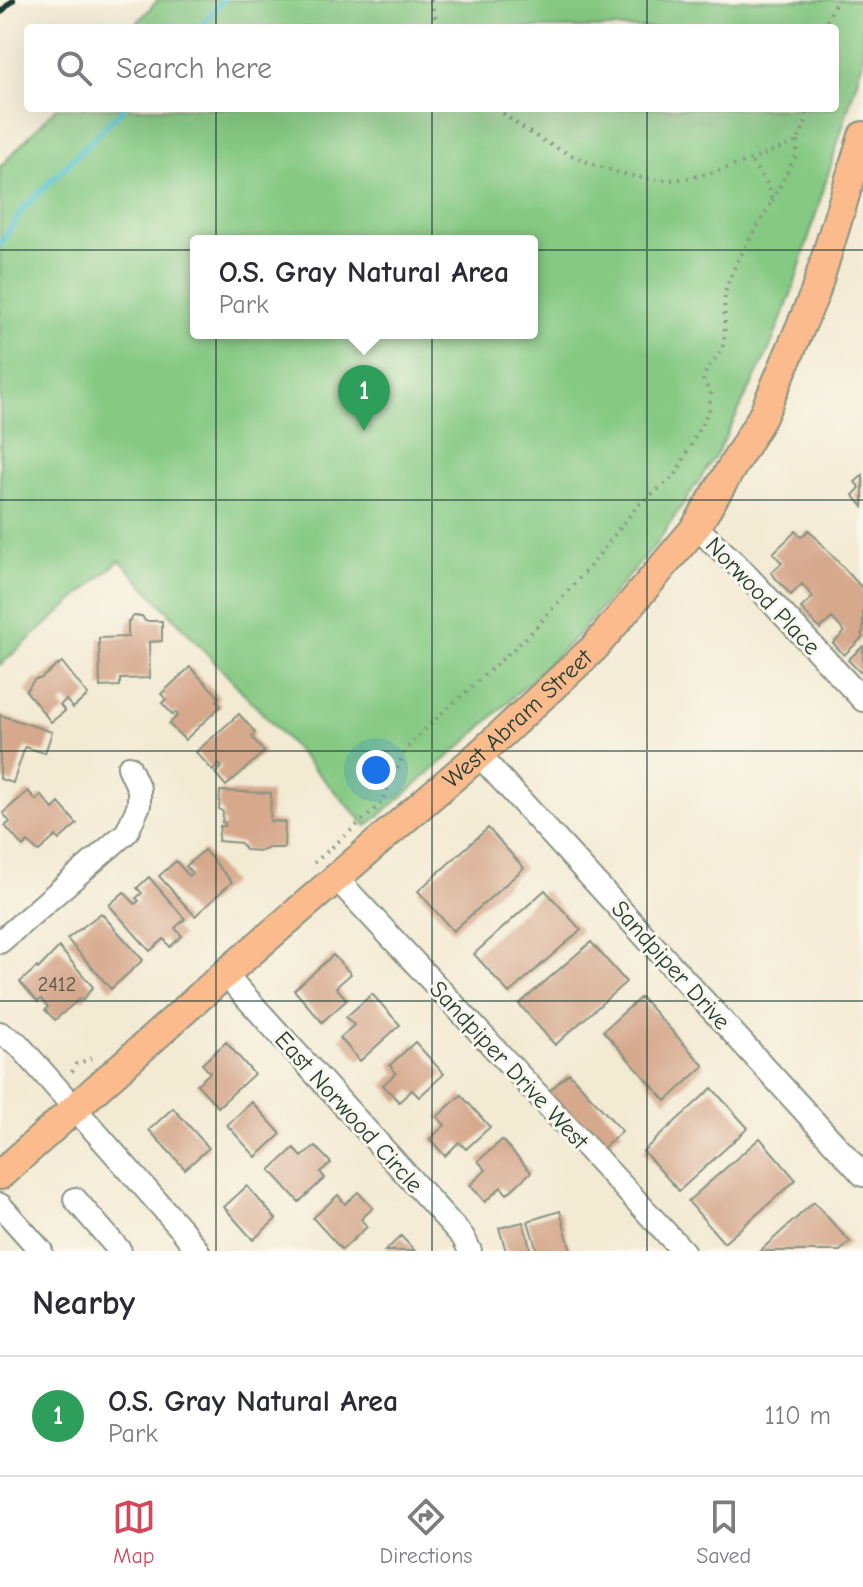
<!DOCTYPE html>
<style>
:root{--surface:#fff;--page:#f2f2f3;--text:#2b2b33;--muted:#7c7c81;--line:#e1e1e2;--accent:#d1495b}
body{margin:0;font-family:"Comic Neue",sans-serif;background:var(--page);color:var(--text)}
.you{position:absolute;left:376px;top:770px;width:28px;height:28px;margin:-20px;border:6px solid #fff;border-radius:50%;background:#1a73e8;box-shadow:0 0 0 12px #1a73e833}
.badge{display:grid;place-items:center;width:52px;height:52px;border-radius:50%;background:var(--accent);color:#fff;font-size:26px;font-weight:700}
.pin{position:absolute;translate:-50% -66px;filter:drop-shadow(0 2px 4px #0008)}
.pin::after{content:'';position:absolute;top:42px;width:28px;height:24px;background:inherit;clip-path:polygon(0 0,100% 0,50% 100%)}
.popup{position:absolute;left:190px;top:235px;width:348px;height:104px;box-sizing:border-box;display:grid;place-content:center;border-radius:8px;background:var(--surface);filter:drop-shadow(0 2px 6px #0005);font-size:26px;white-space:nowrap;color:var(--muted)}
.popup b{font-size:30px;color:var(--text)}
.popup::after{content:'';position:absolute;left:50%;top:100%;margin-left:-16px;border:16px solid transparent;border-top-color:var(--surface)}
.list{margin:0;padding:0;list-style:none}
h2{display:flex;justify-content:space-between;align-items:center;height:104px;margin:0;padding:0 32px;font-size:34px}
h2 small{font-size:26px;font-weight:400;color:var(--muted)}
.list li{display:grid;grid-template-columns:52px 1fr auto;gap:24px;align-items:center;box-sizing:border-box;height:120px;padding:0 32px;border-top:2px solid var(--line)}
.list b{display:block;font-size:30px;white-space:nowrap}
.list p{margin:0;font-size:26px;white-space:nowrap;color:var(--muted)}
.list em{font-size:26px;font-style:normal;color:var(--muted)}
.icon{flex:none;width:44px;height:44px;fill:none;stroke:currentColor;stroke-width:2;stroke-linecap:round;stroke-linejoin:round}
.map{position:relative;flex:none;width:863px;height:1251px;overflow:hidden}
.search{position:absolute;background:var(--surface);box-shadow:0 8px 32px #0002;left:24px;right:24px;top:24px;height:88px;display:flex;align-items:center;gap:20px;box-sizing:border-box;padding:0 28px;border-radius:8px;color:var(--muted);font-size:30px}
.sheet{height:224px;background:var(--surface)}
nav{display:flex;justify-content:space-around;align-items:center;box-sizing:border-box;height:112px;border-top:2px solid var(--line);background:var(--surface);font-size:22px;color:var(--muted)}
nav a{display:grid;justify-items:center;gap:4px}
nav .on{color:var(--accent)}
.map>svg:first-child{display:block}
.green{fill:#85c983;stroke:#52835c;stroke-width:2;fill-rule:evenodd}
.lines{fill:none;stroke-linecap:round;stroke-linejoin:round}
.stream{stroke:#57c3d1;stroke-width:6}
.building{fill:#d6a88c}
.minor-casing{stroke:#899484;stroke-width:26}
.major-casing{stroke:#899484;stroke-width:32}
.path{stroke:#899484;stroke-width:4;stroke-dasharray:2 6;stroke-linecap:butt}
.minor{stroke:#fff;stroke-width:22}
.major{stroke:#fbbb8c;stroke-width:28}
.rail{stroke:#1f3d34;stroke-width:6}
.grid{fill:none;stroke:#1f3d34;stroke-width:2;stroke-opacity:0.55}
.labels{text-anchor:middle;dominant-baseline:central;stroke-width:6;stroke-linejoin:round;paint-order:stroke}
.number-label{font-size:20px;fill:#4d584a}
.street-label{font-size:24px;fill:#1f3d34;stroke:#fbf7ec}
</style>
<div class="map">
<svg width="863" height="1251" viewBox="0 0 863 1251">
<rect width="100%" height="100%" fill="#fbf7ec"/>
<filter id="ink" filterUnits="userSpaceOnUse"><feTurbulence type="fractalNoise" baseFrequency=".0125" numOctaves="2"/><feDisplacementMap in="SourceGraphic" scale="16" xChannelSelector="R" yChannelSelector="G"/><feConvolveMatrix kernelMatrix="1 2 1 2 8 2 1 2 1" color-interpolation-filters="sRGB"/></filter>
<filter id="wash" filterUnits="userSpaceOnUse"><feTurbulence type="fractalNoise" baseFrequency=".006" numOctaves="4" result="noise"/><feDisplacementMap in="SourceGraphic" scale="32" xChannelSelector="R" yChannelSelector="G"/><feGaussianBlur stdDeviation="1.8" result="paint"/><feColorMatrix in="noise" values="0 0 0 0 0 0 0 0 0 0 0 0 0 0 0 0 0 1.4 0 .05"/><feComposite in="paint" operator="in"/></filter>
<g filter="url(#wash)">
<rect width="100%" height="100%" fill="#f3ead3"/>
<path class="green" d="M158,0h705v60l-70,229 -24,61 -51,102 -61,91 -78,91 -112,107 -100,85 -247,-266 -120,105v-498l56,-59h779v-80h-703zM196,241h336v92h-336z"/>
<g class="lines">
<path class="stream" d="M200,28l23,-28
M0,245l22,-35 102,-102"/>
</g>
<g id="blocks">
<path class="building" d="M863,475v32l-10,-12 7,-7 -5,-6z
M809,530l54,59v43l-2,2 2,3 -19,18 -11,-12 12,-11 -13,-14 -12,11 -19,-21 12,-11 -11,-13 -11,11 -20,-22 11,-10 -9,-10 23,-22 5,6z
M134,616h8l3,5h17v20l-13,1 1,36 -30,1v7l-20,1 -1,-49 29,-1v-15z
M863,646v23l-3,3 -12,-12z
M62,662l26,33 -15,13 -7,-8 -6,5 5,6 -14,11 -25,-31 9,-12h5z
M190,667l29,30 -2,4 4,5 -36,34 -16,-16 9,-9 -2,-3 -3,3 -11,-12 4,-4 -5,-5z
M239,714l16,18 -3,5 12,15 -38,34 -11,-13 7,-6 -3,-3 -6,7 -17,-19z
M0,715l52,17 -7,21 -20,-6 -12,36 -13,-4z
M28,791l8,9 5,-5 12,14 6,-6 18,21 -18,16 -3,-4 -18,16 -10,-10 -5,5 -18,-21 5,-4 -7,-9z
M220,791l51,2 -1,28 15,1 -1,26h-16l-6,3 -17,-1 -4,-7 -23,-2 2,-15h5v-3l-3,-1 1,-10 -4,-3z
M488,828l36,40 -71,63 -35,-40z
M204,850l28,32 -37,34 -36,-40 17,-15 13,15 3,-3 -6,-7z
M149,877l36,42 -10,9 7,8 -12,11 -6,-8 -14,12 -41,-46 15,-13 11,12 4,-3 -3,-3 6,-5 -5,-5z
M545,890l36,40 -72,63 -35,-39z
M101,913l42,47 -32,29 -44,-50z
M591,942l35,40 -71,63 -36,-41z
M59,947l34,40 -10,13 -4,-1 -24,21 -10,-10 3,-3 -7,-8 -3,3 -18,-20 17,-15 1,2z
M333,955l18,19 -15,13 11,13 -25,22 -28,-32z
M372,994l28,31 -40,36 -20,-23 14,-13 -8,-8z
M641,997l63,69 -38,35 -63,-70z
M226,1042l28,32 -36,33 -21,-23 13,-11 -8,-9z
M415,1042l29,32 -25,23 -7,-7 -13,12 -16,-17 13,-12 -6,-8z
M569,1073l53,58 -22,20 -53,-58z
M712,1088l36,40 -69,63 -36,-40z
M461,1095l29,32 -24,22 -7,-7 -14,14 -15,-17 15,-14 -8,-8z
M252,1102l29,32 -25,23 -29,-32z
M173,1108l36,40 -24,21 -36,-39z
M760,1138l36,42 -72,63 -36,-42z
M502,1140l29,32 -24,22 -6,-7 -16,15 -15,-17 16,-15 -8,-9z
M315,1146l16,17 -11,9 5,6 -26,24 -29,-32 24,-22 8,9z
M247,1186l29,33 -23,21 -29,-33z
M358,1192l15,16 -12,11 6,8 -25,23 -29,-32 25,-23 7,9z
M814,1202l36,40 -10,9h-80z
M560,1211l11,40h-34l-9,-30z
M523,1222l8,29h-25l-7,-23z
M401,1236l14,15h-30z"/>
</g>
</g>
<g filter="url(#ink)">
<use href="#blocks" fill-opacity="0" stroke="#899484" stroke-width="2"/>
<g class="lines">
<g class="minor-casing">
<path id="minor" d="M696,527l41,38 126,135
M479,755l384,420
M336,878l347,373
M0,942l127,-110 12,-27v-16l-10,-22
M225,974l238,263 7,14
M0,1033l18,11 164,186 16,21
M75,1199l45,52
M0,1205l41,46"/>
</g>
<g class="major-casing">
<g id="major">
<path id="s1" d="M0,1175l225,-201 254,-219 115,-107 102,-121 66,-110 53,-124 48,-157"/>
</g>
</g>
<path class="path" d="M431,0l6,28
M823,28l14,-28
M497,108c40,36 118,73 172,72 38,-1 94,-25 129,-39l8,-20 1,-13
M772,201l25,-48 1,-12
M314,863l66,-58 26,-56 22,-23 101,-91 62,-70 46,-59 38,-30 34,-66 2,-18 -8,-10c3,-19 16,-22 20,-37 4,-17 0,-33 2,-50 3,-25 35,-70 47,-94l-3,-15 -19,-26
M72,1072l4,-8 16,-6"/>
<use href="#minor" class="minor"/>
<use href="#major" class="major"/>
<path class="rail" d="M0,13l13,-13"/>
</g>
</g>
<path class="grid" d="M216,0v28M432,0v28M647,0v28M216,108v1143M432,108v1143M647,108v1143M0,250h863M0,500h863M0,751h863M0,1001h863"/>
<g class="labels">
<g class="number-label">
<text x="57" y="984">2412</text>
</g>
<g class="street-label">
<text transform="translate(763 596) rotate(46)">Norwood Place</text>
<text stroke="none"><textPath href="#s1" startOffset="690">West Abram Street</textPath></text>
<text transform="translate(671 965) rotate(48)">Sandpiper Drive</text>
<text transform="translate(509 1065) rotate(47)">Sandpiper Drive West</text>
<text transform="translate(349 1112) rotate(48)">East Norwood Circle</text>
</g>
</g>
</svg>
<div class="you"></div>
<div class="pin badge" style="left:364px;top:431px;background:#2e9e5b">1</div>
<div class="popup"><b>O.S. Gray Natural Area</b>Park</div>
<div class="search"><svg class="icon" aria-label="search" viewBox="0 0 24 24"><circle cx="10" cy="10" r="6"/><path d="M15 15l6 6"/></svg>Search here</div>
</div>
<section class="sheet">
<h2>Nearby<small></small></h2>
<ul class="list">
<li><span class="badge" style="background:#2e9e5b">1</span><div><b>O.S. Gray Natural Area</b><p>Park</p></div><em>110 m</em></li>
</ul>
</section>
<nav>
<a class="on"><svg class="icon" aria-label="map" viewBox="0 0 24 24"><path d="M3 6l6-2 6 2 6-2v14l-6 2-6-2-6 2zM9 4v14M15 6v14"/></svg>Map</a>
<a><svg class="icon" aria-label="directions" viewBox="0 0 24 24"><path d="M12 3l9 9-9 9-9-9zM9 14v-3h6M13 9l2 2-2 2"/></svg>Directions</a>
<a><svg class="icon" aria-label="saved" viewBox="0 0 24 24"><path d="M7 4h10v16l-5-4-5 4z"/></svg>Saved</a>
</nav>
